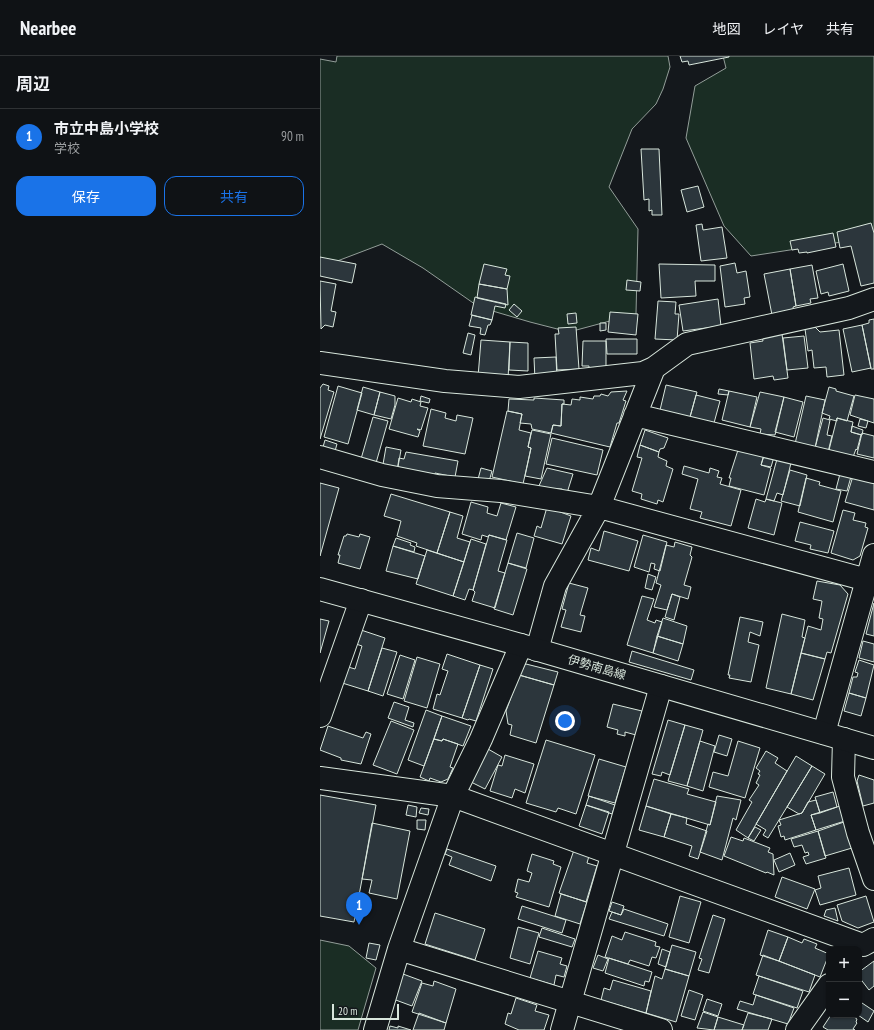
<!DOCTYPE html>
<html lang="ja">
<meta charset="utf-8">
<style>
:root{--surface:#0f1215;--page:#1d2022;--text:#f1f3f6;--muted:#9b9ea0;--line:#2f3234;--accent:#1a73e8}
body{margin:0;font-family:"PT Sans Narrow","Noto Sans JP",sans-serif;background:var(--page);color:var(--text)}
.controls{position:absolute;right:12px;bottom:12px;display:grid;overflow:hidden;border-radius:8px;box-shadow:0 1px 3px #0004}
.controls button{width:36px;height:36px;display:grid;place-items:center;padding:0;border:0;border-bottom:1px solid var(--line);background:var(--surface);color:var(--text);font:20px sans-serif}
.scale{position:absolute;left:12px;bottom:10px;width:67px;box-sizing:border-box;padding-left:4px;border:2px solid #d8e6dc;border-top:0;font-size:11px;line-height:14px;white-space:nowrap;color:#d8e6dc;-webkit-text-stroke:3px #14181c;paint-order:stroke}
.you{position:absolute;left:245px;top:665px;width:14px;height:14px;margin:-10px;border:3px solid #fff;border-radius:50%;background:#1a73e8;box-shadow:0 0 0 6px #1a73e833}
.badge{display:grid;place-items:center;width:26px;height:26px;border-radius:50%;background:var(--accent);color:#fff;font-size:13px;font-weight:700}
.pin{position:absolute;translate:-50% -33px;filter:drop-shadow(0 1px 2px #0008)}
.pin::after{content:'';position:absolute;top:21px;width:14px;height:12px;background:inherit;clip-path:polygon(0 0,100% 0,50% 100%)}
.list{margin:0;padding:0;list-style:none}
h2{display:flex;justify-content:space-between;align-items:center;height:52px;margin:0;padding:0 16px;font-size:17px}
h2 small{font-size:13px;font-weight:400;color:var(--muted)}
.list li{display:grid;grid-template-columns:26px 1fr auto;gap:12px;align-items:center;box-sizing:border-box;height:56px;padding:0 16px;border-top:1px solid var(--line)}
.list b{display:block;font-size:15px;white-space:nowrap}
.list p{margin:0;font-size:13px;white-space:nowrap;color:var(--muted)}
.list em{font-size:13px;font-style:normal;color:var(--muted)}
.actions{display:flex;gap:8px;padding:12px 16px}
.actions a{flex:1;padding:9px 0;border:1px solid var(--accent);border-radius:12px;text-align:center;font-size:14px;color:var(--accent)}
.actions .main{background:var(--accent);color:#fff}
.map{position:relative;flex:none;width:554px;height:974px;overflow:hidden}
header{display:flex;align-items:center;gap:24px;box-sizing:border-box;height:56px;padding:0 20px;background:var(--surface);border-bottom:1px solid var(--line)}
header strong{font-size:19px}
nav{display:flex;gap:22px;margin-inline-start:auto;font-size:14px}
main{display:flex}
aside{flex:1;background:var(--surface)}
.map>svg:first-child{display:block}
.green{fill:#1a2d24;stroke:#939e99}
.building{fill:#2c363c;stroke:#d8e6dc}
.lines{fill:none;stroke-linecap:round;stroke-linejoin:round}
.minor-casing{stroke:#d8e6dc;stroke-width:24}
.major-casing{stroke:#d8e6dc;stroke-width:24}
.minor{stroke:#14181c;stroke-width:22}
.major{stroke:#14181c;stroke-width:22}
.labels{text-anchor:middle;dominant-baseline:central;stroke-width:3;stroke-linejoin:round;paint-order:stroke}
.street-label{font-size:12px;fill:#d8e6dc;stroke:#14181c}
</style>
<header>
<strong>Nearbee</strong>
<nav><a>地図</a><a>レイヤ</a><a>共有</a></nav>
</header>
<main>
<aside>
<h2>周辺<small></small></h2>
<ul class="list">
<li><span class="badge">1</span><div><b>市立中島小学校</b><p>学校</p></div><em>90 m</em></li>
</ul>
<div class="actions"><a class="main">保存</a><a>共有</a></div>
</aside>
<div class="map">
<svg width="554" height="974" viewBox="0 0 554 974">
<rect width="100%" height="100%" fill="#14181c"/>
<path class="green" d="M17,0h331l2,11 -7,22 -7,15 -24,25 -23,58 29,42 -2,85 -67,18 -39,-10 -51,-15 -56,-39 -41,-24 -50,19 -12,-1v-203l16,3z
M403,0h151v181l-123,19 -27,-30 -38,-88 9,-52 31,-18z
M0,884l29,6 27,22 -18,62h-38z"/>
<path class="building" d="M360,0h49v1l-40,8 -1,-4 -6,1z
M321,93h18l3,66h-10v-5l-3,1v-12l-5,1z
M378,130l6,21 -17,5 -6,-22z
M551,167l3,10v50l-13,3 -10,-40 -11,2 -3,-16z
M382,168l1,6 19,-3 5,31 -26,3 -5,-36z
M513,177l3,14 -29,6v-1l-8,1 -1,-4 -6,1 -2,-9z
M0,201l36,7 -4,19 -32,-7z
M415,207l2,10 9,-2 4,26 -6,1 1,6 -20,3 -5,-41z
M164,208l23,5 -2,6 5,1 -3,13 -28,-5z
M339,208l56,1v16h-20l1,15 -35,2z
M523,208l6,27 -20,5 -1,-4 -7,2 -5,-23z
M492,209l6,33 -8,1 1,4 -15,3 -6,-37z
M470,213l6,37 -3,1 1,4 -22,4 -8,-41z
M307,224l14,2 -1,9 -14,-1z
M0,225l16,3 -5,27 5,1 -3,15 -8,-2 -4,4z
M159,228l28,5 1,16 -31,-7z
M155,241l31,7 -1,4 -10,-2 -3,14 -21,-5z
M398,243l3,27 -38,5 -4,-26z
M338,245l18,1 -1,12h4l-2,26 -22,-1z
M194,248l8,7 -5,6 -8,-7z
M290,256l28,2 -2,21 -28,-3z
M256,257l1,10 -9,1 -1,-10z
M152,259l20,5 -2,5h-2l-3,10 -5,-1 1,-6 -12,-2z
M554,263v50h-3l-9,-44 7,-2v-3z
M280,267h6v7l-6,1z
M542,269l9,43 -19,4 -9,-43z
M256,271l3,42 -22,1 -2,-36h4l-1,-6z
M495,271l5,5 19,-2 5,45 -17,2 -1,-10 -12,1 -2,-18 -4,1 -3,-22z
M148,277l7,2 -4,20 -8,-2z
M462,278l6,44 -14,2 -1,-4 -19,3 -4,-36 13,-2 -1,-5z
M484,280l4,32 -21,2 -4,-32z
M286,283h31v15h-30z
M161,284l29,2 -2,37 -30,-2z
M263,285h23v32h-17v-7h-7z
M190,286l18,1v28l-19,-1z
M236,301l1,22 -22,1 -1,-22z
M3,328l6,2 -1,4 6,2 -14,47v-51z
M346,329l31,7 -7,25 -30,-7z
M18,330l24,7 -14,51 -24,-7z
M43,331l17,5 -6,23 -17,-5z
M509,331l7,2v2l18,5 -7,25 -10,-3v3l-8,-2 1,-3 -8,-3z
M399,333l10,2 -1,4 -10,-1z
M307,335l-4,9 3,1 -7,22h-2l-7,24 -59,-14 2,-8 8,1 1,-22 9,1 1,-6 8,1v-3l13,2 1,-3h6l1,-2 7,2 3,-4z
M409,335l28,6 -7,30 -28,-7z
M60,336l15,4v9l-4,14 -17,-4z
M440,336l24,5 -9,38 -15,-1 1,-5 -11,-2z
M376,339l24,6 -6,22 -24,-6z
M535,339l19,4v24l-24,-8z
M101,340l9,3 -1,4 -9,-2z
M486,340l19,4 -10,48 -20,-4z
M464,341l19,5 -9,35 -19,-5z
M78,342l13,4 1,-3 9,3 -1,4 8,2 -7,22 -4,-1 3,2 -2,6 -29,-8z
M214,342l30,2v4h-2l-1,22 -8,-1 -2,8 -19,-4 -1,-5 -11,-1 2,-9 -14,-3 1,-12 25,1z
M111,353l15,4 -1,5 11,3 1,-6 16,3 -8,36 -42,-8z
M187,355l15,3 -3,16 12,3 -3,14 3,1 -8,36 -31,-7z
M53,361l15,4 -14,49 -15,-4z
M503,362l7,2 -3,15 5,1 -4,16 -13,-4z
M517,362l16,4 -2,10 10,3 -4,15 -1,-1 -3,8 -24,-7z
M540,363l8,2 -2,7 -8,-2z
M532,370l11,4 -1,5 -11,-3z
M212,374l19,4 -10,45 -16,-3 6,-28 -3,-1z
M325,374l23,8 -4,10 -4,1 -1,3 -19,-7z
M542,377l12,3v22l-17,-4z
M232,382l51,12 -6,25 -51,-11z
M5,384l12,4 -4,14 -12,-4z
M320,389l19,7 -1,5 9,4 -1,5 7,3 -10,33 -5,-2 -1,4 -16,-5 1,-5 -10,-3 10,-33 -5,-1z
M66,391l15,3 -4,22 -15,-2z
M418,394l26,6 -3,9 10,3 -7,27 -35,-9 2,-8h-2z
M86,396l52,9 -3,16 -20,-4 -1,5 -37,-6 2,-14 5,1z
M444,398l10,3 -3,10 -10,-2z
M457,403l14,4 -8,32 -6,-2 -3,8 -8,-2z
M364,410l25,7 1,-5 9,3 -2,6 5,1 -2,6 21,6 -10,36 -31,-8 2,-6 -12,-3 8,-30 -16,-5z
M161,412l11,3 -4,14 -11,-2z
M227,412l26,6 -6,19 -5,-4 -24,-1z
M470,414l17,5 -7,31 -19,-5z
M521,414l11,3 -5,18 -11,-2z
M533,420l21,4v30l-29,-8z
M486,422l14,4 -1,3 22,6 -8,31 -35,-10z
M0,427l19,5 -19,68z
M71,438l59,18 -13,41 -21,-7 1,-3 -20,-7 4,-15 -17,-5z
M436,443l9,3 1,-3 16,4 -8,32 -26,-7z
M151,446l17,5 -1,6 10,3 4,-13 15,4 -10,33 -17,-5 -1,2 -6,-2 -1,5 -19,-6z
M227,451l24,9 -9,28 -28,-8 3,-10 4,2z
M523,454l12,3 -2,7 13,3 -1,4 3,1 -8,28 -7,4 -22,-7z
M130,456l13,4 -6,22 13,4 -6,20 -27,-9z
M480,466l34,9 -6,22 -18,-4 1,-4 -16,-4z
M284,475l34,10 -9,30 -41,-11 3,-12 8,3z
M197,477l17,5 -8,30 -18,-5z
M27,478l12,3 1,-3 10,3 -10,32 -22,-6 2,-8h-2l6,-19h2z
M169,479l18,5 -9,31 7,2 -10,35 -23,-7 3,-9 -2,-2z
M323,479l24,7 -7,29 -6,-2 1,-5 -4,-1 -2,9 -15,-5z
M76,482l15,5 -1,2 5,2 -1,5 -21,-6z
M151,483l15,5 -13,46 -4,-1 -4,11 -12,-4z
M355,486l17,5 -2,8 2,2 -8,28 7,2 -3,12 -16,-5 -5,16 -13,-3 7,-22 -5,-2 10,-38 8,2z
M73,490l32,10 -7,23 -32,-8z
M107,494l37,12 -11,34 -37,-12z
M188,507l19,6 -14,46 -19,-6z
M328,518l8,3 -4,13 -7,-2z
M497,525l23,4 8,9 -17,59 -4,-1 -2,7 -24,-6 7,-27 13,4 2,-11 -4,-1 3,-17 -9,-2z
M249,527l19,5 -8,27 5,1 -4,16 -20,-5 5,-17 -4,-1z
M352,538l8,3 -6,23 -9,-3z
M322,540l12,3 -7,21 8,3 1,-3 6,2 -9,31 -26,-8z
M554,547v33l-8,-2z
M462,558l23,6 -3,17 3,1 -14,56 -25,-6z
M420,561l23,5 -3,14 -10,-4 -2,10 11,3 -8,37 -22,-4 1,-3h-2z
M343,562l24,8 -4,18 -26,-8z
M0,563l9,2 -9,32z
M38,573l27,9 -17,53 -29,-9 6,-16 10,3 7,-23 -9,-3z
M337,580l26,8 -5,17 -25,-8z
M543,585l11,3v18l-15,-4z
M62,592l15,4 -14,44 -15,-5z
M312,595l62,19 -3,10 -62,-18z
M481,597l24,6 -12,41 -22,-6z
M127,598l33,11 -18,53 -29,-9 4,-15 3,1 8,-24 -6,-2z
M80,599l15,5 -12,39 -16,-5z
M97,601l23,7 -13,44 -23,-7z
M539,604l15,5 -8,33 -17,-5 4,-16h4l1,-4 -3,-1z
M206,608l32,8 -4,13 -35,-10 3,-8z
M160,609l13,4 -17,52 -7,-2 -1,1 -6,-2z
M199,619l35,10 -18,58 -26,-8 2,-10 -4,-1 -2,-13z
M529,637l17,5 -5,18 -17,-5z
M74,646l15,5 -4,13 9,3 -1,4 -25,-9z
M293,648l29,7 -6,24 -11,-3v4l-8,-2 1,-4 -11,-3z
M106,654l16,6 -18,50 -16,-6z
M122,660l29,10 -8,20 -20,-7 -1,2 -8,-2z
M348,664l17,5 -15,50 -8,-3 -1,4 -9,-2z
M71,665l23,9 -17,44 -24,-9z
M365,669l18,5 -16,56 -19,-5z
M8,670l35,12 3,-6 5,2 -10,30 -20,-4v-2l-21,-8z
M399,679l13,4 -5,17 -13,-4z
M114,683l8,2 1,-2 15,5 -8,23 3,1 -5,11 -7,3 -11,-4 -1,3 -9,-4z
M226,684l49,15 -19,59 -18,-6 -2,4 -30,-9z
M380,685l15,5 -12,45 -16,-5z
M418,685l22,7 -15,50 -36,-11 4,-15 15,4z
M168,693l14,8 -17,32 -14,-7z
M446,695l12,7 -3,5 12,8 -39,67 -12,-8 16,-28 -3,-2 10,-15 -3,-2 4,-8 -2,-1 2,-3 -4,-3z
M185,699l29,9 -9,29 -10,-4 -3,9 -22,-7 8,-26 4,1z
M476,700l16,10 -44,72 -5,-3 3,-5 -10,-6z
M279,703l27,8 -11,36 -27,-7z
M492,710l13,8 -23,39 -3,1 -12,-7z
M539,719l15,5v23l-11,3 -6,-25z
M334,723l35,10 -2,5 29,8 -6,23 -64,-19z
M513,736l4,15 -17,6 -5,-16z
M0,739l56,10 -22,117 -34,-6z
M269,740l26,9 -3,9 -26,-9z
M397,740l24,4 -5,20 -3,-2 -11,42 -22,-8 8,-28 2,1z
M496,744l4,13 -9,2 5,15 -31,10 -1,-4 -3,1 -3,-11 3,-1 -2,-5 23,-7 6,-11z
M88,749l9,2 -1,10 -10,-2z
M266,749l23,7 -7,22 -23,-8z
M326,750l25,8 -7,23 -25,-7z
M520,750l5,15 -29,9 -5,-15z
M101,752l8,1 -1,6 -9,-2z
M351,758l16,4 -1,6 21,7 -9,28 -9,-3 3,-10 -28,-9z
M97,764h9l-1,10 -8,-1z
M524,766l8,26 -27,8 -7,-25z
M52,767l38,8 -13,68 -28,-6 3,-13 -10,-1z
M435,771l6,3 -7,11 -6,-3z
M498,775l8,27 -20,6 -3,-7 6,-2 -1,-3 -3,1 -3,-8 -8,2 -3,-8z
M411,781l12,4 1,-3 26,10 -2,4 5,2 1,21 -7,-3 -1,1 -42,-17z
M127,793l49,17 -5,15 -42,-16 3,-8 -7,-3z
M254,794l15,6 -2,7 10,3 -11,36 -27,-9z
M470,797l5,12 -16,7 -5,-12z
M212,798l22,7 -1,3 8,3 -12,40 -33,-10 2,-4 -3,-1 3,-13 11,3 3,-9 -5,-2z
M529,812l7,27 -36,10 -5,-15 6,-2 -3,-12z
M462,821l33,12 -8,20 -32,-12z
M241,838l26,8 -7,22 -25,-8z
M360,840l21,6 -12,41 -20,-6z
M546,840l8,26 -16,6 -16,-7 -5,-16z
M292,846l12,4 -3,9 -12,-4z
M202,850l44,14 -4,13 -44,-14z
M515,852l3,13 -14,-5 2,-6z
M304,853l44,15 -4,12 -55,-17 3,-7 9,3z
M115,857l50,16 -10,31 -50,-16z
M393,859l12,4 -16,54 -11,-3 4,-11 -3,-1z
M198,871l21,6 -9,31 -20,-6z
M222,872l33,11 -3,8 -33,-10z
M448,874l20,7 -9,24 -19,-6z
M305,876l31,10 -1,4 5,1 -4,11 -4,-1 -3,9 -19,-6 -2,4 -23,-7 7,-21 10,4z
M468,881l14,6 2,-4 13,5 -2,4 14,6 -9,23 -41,-16z
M49,887l11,2 -4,15 -10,-2z
M352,889l24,7 -7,24 -24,-7z
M342,893l8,3 -4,15 -8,-3z
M218,895l24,7 -2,6 7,2 -3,11 -8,-2 -2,10 -24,-7z
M278,899l10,4 -5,12 -10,-3z
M443,899l52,20 -6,17 -53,-17z
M289,902l43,14 -3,10 -4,-1 -1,5 -39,-13z
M554,905v25l-5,4 -10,-13v-5z
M345,913l24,7 -13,46 -30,-9 9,-37 7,3z
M83,918l19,7 -10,25 -19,-7z
M439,920l44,15 -6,17 -44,-14z
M293,924l38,11 -5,22 -45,-13 3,-12 6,2z
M114,925l22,8 -10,34 -34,-11 10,-29 11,3z
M369,934l14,5 -8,25 -14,-4z
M436,939l38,13 -6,16 -51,-15 3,-8 13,4z
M196,942l21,7 -2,6 14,4 -5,15h-25l-14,-6 3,-11 3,1z
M387,943l15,5 -4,12 -15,-5z
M539,945l15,10 -6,11 -10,-7z
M383,956l15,5 -4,13 -17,-2z
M99,957l27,10 -2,7h-31z
M428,957l24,6 -4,11h-26z
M511,959h20l6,4 -1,3 1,1 -4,6 2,1h-27l-5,-3z
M398,961l26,8 -2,5h-28z
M70,970l8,2v-2l13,4h-22z"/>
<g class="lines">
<g class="minor-casing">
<path id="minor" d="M0,307l125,18 74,6 124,-14 11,-5 33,-24 162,-36 25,-9
M315,359l239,57
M0,401l62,18 55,11 64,5 98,16 275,75
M217,594l18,-64 44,-79 55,-139
M0,660l41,-116
M504,677l50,-178
M524,683l-1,38 15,56 16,46
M0,722l133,18 410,149 11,-6
M79,893l262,81
M55,974l24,-81 54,-153 28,-57 40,-94
M242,974l99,-344
M477,974l32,-45"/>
</g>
<g class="major-casing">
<path id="major" d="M0,533l201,56 353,103"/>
</g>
<use href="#minor" class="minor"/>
<use href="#major" class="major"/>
</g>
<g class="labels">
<g class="street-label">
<text transform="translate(277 611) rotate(16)">伊勢南島線</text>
</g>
</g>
</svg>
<div class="controls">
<button>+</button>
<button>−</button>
</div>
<div class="scale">20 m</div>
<div class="you"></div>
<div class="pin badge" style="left:39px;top:869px">1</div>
</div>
</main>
